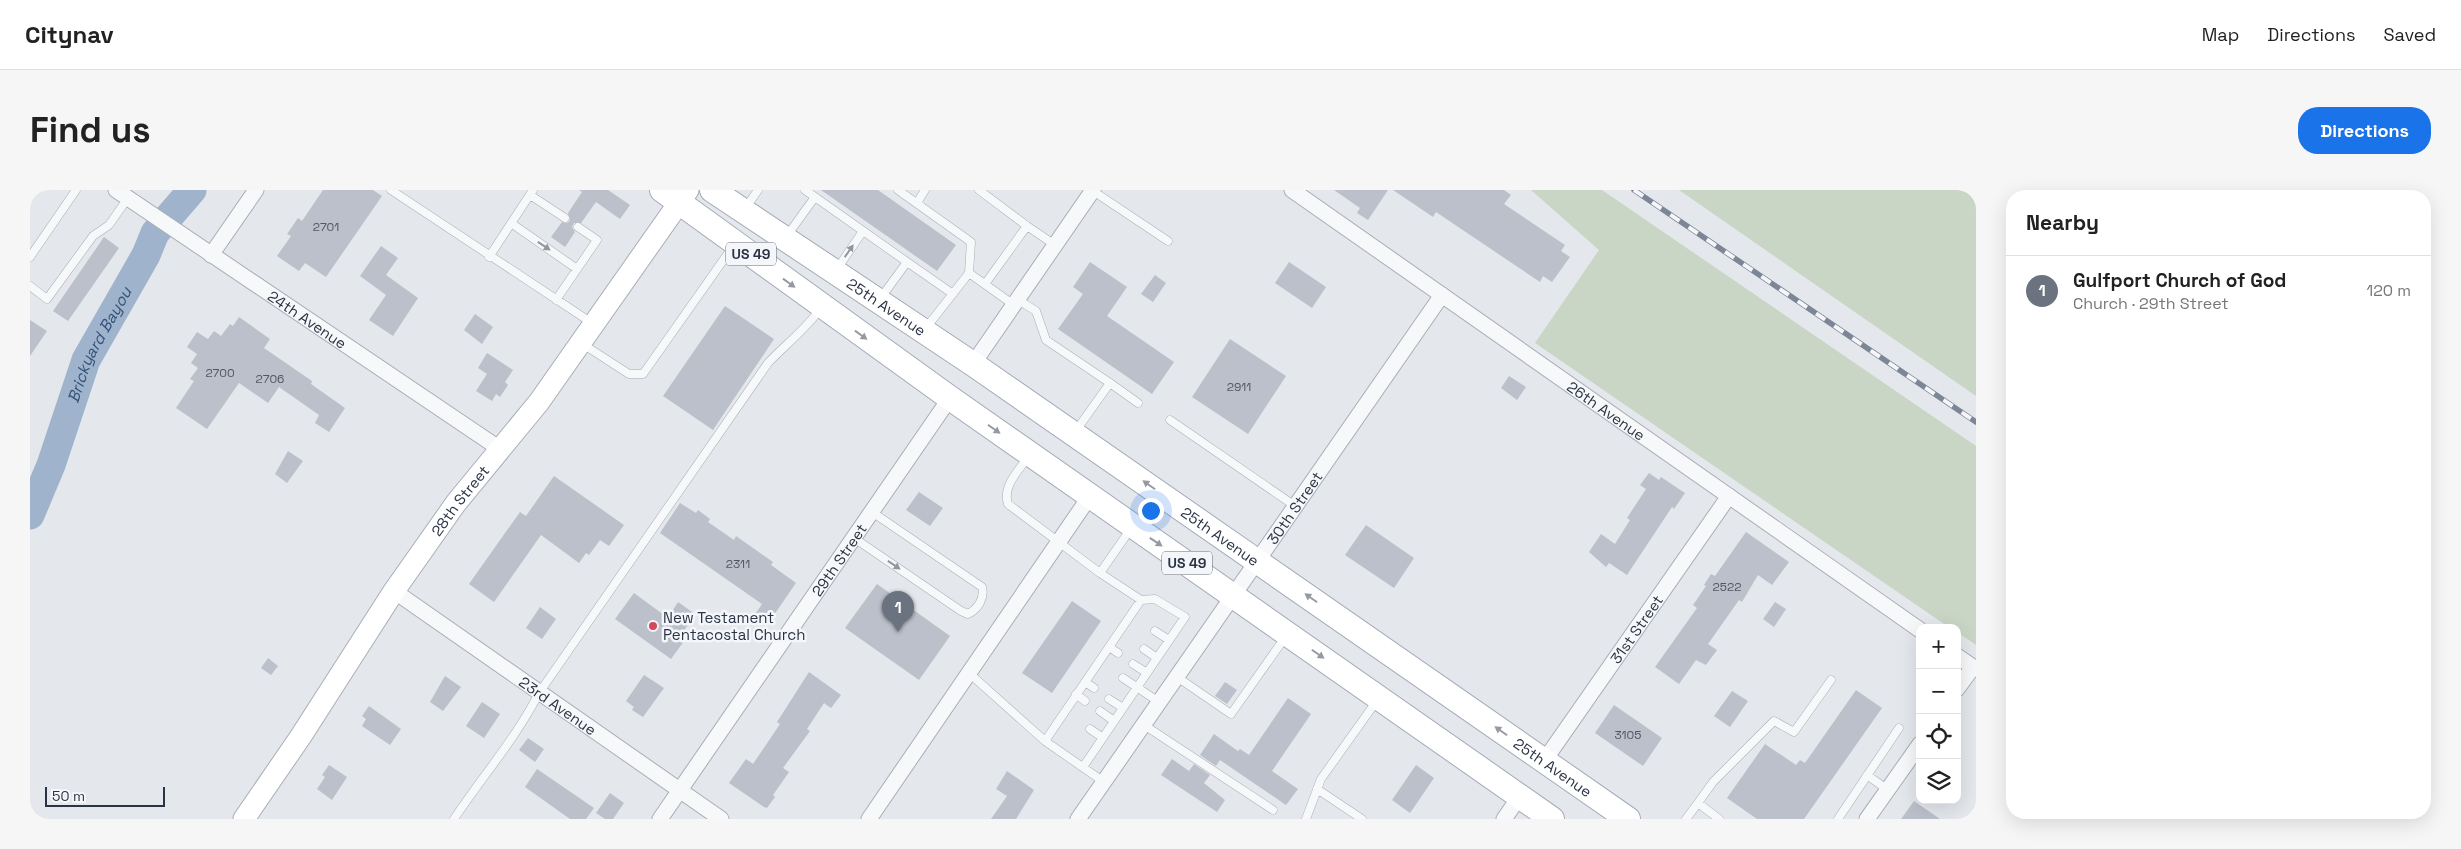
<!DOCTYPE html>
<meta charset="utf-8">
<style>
:root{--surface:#fff;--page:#f6f6f6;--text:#222;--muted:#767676;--line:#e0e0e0;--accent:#1a73e8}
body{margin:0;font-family:"Space Grotesk",sans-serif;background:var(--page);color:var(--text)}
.controls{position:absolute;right:15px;bottom:15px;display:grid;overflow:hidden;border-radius:10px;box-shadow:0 5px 20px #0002}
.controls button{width:45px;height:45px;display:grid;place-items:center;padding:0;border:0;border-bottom:1px solid var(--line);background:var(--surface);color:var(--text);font:25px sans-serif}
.scale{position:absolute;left:15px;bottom:12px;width:120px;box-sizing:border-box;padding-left:5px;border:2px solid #2b3445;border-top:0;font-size:14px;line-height:18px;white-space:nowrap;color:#2b3445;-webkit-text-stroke:4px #f4f6f9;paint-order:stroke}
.you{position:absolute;left:1120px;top:320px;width:18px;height:18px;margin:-12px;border:4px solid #fff;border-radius:50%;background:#1a73e8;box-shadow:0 0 0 8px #1a73e833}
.badge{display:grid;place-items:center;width:32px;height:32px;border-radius:50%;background:var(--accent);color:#fff;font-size:16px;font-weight:700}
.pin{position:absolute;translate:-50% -41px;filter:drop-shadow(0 1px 2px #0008)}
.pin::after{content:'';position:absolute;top:26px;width:18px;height:15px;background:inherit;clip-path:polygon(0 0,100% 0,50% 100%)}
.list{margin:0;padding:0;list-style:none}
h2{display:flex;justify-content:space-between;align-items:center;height:65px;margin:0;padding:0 20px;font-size:21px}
h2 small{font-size:16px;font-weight:400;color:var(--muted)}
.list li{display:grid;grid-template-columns:32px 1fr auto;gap:15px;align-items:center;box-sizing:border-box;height:70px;padding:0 20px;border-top:1px solid var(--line)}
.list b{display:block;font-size:19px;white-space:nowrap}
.list p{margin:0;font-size:16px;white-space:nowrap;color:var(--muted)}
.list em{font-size:16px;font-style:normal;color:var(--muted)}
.icon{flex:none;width:28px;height:28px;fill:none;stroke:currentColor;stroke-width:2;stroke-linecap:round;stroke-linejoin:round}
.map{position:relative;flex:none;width:1946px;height:629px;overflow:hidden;border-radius:20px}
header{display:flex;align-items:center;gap:30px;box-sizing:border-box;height:70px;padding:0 25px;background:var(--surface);border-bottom:1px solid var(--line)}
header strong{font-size:24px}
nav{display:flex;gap:28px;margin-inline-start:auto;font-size:18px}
.intro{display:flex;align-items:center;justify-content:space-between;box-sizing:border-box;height:120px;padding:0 30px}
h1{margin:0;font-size:35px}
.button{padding:12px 22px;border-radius:20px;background:var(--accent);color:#fff;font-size:18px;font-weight:700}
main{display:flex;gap:30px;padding:0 30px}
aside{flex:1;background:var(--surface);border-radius:20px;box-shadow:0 5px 20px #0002}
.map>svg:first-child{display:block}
.green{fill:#c9d6c5}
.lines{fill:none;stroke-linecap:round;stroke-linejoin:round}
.river{stroke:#9fb4cc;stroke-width:29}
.building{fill:#bbc0ca}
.lane-casing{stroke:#a9aeb7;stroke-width:9}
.street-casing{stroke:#a9aeb7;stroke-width:17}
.secondary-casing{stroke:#a9aeb7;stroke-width:23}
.primary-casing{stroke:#a3abb8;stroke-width:26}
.lane{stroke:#f7f8fa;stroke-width:8}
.street{stroke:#f7f8fa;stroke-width:15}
.secondary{stroke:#fff;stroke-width:21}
.primary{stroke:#fff;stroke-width:24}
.rail-casing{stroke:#7d8696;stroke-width:5.5}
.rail{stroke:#f4f6f9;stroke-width:4;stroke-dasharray:11;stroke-linecap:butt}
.oneway{fill:#9196a0}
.oneway2{fill:#959aa2}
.poi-dot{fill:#d1495b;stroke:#f4f6f9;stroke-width:2}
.labels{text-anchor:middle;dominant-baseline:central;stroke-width:5;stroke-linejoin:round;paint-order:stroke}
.number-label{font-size:12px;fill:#4f5766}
.shield{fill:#f4f6f9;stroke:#676e7b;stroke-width:1}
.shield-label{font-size:14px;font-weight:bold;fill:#2b3445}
.street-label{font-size:15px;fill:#2b3445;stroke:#f4f6f9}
.poi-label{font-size:15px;fill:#2b3445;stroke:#f4f6f9;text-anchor:start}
.water-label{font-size:16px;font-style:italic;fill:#34527a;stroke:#f4f6f9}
</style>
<header>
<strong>Citynav</strong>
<nav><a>Map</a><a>Directions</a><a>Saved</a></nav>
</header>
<div class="intro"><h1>Find us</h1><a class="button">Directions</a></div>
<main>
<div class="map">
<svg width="1946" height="629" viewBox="0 0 1946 629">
<rect width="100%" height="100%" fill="#e4e7ec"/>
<path class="green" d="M1501,0h71l374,256v199l-19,-13v-4h-7l-415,-285 64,-93z
M1649,0h297v206z"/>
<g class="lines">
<path class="river" id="s1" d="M0,325l21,-50 35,-105 60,-105 9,-22 37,-43"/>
</g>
<path class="building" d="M293,0h50l9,6 -56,81 -21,-14 -6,8 -22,-15 14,-20 -4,-2 11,-16 4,3z
M549,0h29l22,15 -10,14 -24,-17 -15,21h-7l-2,4 3,5 -10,15 -14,-10 11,-15 5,1 3,-2 -2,-8 14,-21z
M791,0h57l78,55 -19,26z
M1304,0h54l-20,30 -11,-7 3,-5z
M1363,0h111l7,5 -7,9 61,41 -4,6 9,6 -18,25 -9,-6 -3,6 -104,-70 -3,5z
M74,47l15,11 -51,73 -15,-10z
M351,56l17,12 -12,17 32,23 -25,38 -24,-16 17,-25 -26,-19z
M1060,72l37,25 -20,29 67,46 -22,32 -94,-65 25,-35 -10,-7z
M1259,72l37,25 -14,21 -37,-25z
M1125,85l11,8 -13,19 -12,-8z
M695,116l49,33 -61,91 -50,-34z
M445,124l18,13 -11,17 -18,-14z
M209,127l31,22 -6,9 48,33 -1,3 34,24 -16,24 -14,-9 4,-8 -40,-28 -11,16 -29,-20 -32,46 -31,-21 18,-27 -4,-2 8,-11 -7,-5 6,-9 -10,-7 10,-15 11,7 6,-8 7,5 9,-12 3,2z
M0,130l17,11 -17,25z
M1200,149l56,37 -38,58 -56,-37z
M457,163l26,17 -8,12 3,3 -8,12 -4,-3 -4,7 -16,-10 11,-17 -9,-6z
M1479,186l17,11 -9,13 -16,-12z
M258,261l15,10 -16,22 -12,-9z
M1619,283l10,7 2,-3 24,16 -11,16 -2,-2 -45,68 -18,-12 -3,4 -17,-15 12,-18 14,10 15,-24 -3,-2 19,-29 -6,-4z
M524,286l70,49 -15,21 -9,-6 -11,15 -3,-2 -7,10 -38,-28 -47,67 -25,-18 51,-72 6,4z
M889,302l24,16 -13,18 -24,-16z
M650,313l16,10 2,-3 12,9 -2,3 26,18 2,-4 37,26 -2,3 25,18 -29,42 -13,-9 8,-12 -102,-71z
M1336,335l48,33 -20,30 -49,-33z
M1716,342l43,30 -17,23 -14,-10 -16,27 -3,-2 -31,44 9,6 -11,15 -10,-5 -17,24 -24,-17 42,-59 -4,-3 13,-19 -2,-1 7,-11 4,2z
M847,394l73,52 -31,44 -74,-52z
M604,403l34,25 10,-16 17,12 -10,15 5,4 -19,26 -56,-40z
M1042,411l29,20 -49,72 -30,-20z
M1745,412l11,7 -12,18 -11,-8z
M510,417l16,12 -14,20 -16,-11z
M238,468l10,8 -7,9 -10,-7z
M779,482l32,23 -10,13 -7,-5 -17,26 3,2 -27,37 6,4 -16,23 2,2 -8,11 -3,-1 -35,-24 17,-24 7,5 27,-40 -3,-2z
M614,485l20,13 -21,29 -11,-7 2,-3 -8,-6z
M415,486l16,11 -18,24 -13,-9z
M1195,492l12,8 -10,14 -12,-8z
M1826,500l26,18 -78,111h-47l-30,-21 38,-54 31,21 4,-5 5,3z
M1702,501l16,10 -18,26 -16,-11z
M1258,508l23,16 -39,57 26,18 -12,16 -66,-45 -4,6 -16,-11 14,-21 24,17 2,-2 9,6z
M452,512l18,12 -16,24 -18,-12z
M1584,515l48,33 -19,28 -48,-33z
M339,516l32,23 -11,16 -28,-19 4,-7 -4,-3z
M498,548l16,11 -9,13 -16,-12z
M1142,569l17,12 5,-7 16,11 -6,8 21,17 -8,12 -56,-37z
M299,575l18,12 -15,23 -15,-11 8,-12 -3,-2z
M1386,575l18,13 -24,35 -18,-13z
M507,579l57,39 -8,11h-16l-45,-32z
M977,581l27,19 -18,29h-25l16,-23 -11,-7z
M580,603l14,10 -11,16h-8l-9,-6z
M1884,611l26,18h-39z"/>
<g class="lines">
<g class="lane-casing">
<path id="lane" d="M361,0l201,133
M775,0l10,7
M868,0l73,52 -2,31
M949,0l48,36
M1063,1l75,50
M0,5l4,-5
M500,5l35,23
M887,13l8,-13
M715,19l13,-19
M481,33l66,46
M756,47l29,-40 92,65
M0,67l46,-67
M459,67l44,-67
M807,79l26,-38
M955,94l42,-58 28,19
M0,96l17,13 46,-63 16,-11 19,-27
M850,109l27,-37 46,32
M526,110l41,-60 -19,-13
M988,110l18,11 10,29 64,43 -35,49
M896,138l43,-55 45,32
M551,153l48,31h14l91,-129
M1080,193l28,20
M1140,230l125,86
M999,266c-10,14 -27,30 -21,48l92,69 32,-46
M824,348l107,73 7,3c10,-5 17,-16 14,-27l-110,-75
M1070,383l41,27 -96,141 59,41
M1125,441l14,9
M1079,457l9,6
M1114,459l13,9
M1103,474l14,9
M939,483l76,68
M1147,487l54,37 55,-78
M1093,488l36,24
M1055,492l9,6
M1046,504l9,7
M1079,509l14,9
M1070,521l14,10
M1114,535l129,85
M1060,539l13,9
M1053,577l102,-150 -30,-18 -14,1
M1837,585l21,15
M1287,599l45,30
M1668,613l15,-21 61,-61 20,11 37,-52
M424,629c28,-42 62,-81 85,-126l229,-330c18,-19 38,-34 53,-55
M1276,629l15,-40 57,-80
M1656,629l12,-16 21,16
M1808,629l61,-91"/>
</g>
<g class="street-casing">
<g id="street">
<path id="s2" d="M86,0l384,259"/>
<path id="s3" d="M1262,0l628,440"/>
<path d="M181,65l45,-65"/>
<path d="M943,174l120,-174"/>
<path id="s4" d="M364,401l327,228"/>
<path d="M1927,466l19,13"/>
<path d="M1927,499l16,-22"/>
<path id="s5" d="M1514,571l185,-265"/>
<path id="s6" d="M630,629l290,-421"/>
<path d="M839,629l221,-323"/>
<path id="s7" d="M1048,629l364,-524"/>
<path d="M1474,629l16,-23"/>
<path d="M1837,629l53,-75"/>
</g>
</g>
<g class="secondary-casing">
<g id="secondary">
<path id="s8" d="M214,629l57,-83 93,-145 62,-88 83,-101 149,-212"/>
</g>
</g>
<g class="primary-casing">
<g id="primary">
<path d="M632,0l288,208 602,421"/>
<path id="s9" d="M682,0l261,174 655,455"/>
</g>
</g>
<use href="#lane" class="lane"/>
<use href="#street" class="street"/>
<use href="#secondary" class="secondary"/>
<use href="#primary" class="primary"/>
<g class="rail-casing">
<path id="rail" d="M1604,0l342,232"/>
</g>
<use href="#rail" class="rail"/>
</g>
<defs><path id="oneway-solid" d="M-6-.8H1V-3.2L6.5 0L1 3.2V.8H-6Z" transform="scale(1.25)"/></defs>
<g class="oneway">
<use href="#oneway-solid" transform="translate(514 56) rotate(34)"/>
<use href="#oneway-solid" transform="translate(819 61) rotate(-55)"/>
<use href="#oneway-solid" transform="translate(864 375) rotate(34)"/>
</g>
<g class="oneway2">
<use href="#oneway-solid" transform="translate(759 93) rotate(36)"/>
<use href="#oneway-solid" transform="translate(831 145) rotate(36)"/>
<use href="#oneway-solid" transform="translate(964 239) rotate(35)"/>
<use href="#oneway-solid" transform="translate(1119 295) rotate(-145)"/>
<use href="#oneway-solid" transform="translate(1126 352) rotate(34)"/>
<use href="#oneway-solid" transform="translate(1281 408) rotate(-145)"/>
<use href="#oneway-solid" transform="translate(1288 464) rotate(35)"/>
<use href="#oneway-solid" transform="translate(1471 541) rotate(-145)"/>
</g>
<circle class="poi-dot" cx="623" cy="436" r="5"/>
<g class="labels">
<g class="number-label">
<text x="296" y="37">2701</text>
<text x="190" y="183">2700</text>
<text x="240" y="189">2706</text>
<text x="1209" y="197">2911</text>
<text x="708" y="374">2311</text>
<text x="1697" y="397">2522</text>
<text x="1598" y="545">3105</text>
</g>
<g class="shield">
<rect x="696" y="52.5" width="50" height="23" rx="4"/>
<rect x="1132" y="361.5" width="50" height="23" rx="4"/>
</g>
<g class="shield-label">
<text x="721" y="64">US 49</text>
<text x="1157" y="373">US 49</text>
</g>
<g class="street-label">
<text stroke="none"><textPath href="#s9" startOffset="210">25th Avenue</textPath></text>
<text stroke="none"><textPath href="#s2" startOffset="231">24th Avenue</textPath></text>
<text stroke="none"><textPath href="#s3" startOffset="384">26th Avenue</textPath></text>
<text stroke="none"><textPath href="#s8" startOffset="385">28th Street</textPath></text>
<text stroke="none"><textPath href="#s7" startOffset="379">30th Street</textPath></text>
<text stroke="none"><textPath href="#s9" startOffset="615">25th Avenue</textPath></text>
<text stroke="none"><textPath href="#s6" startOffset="315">29th Street</textPath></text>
<text stroke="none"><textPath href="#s5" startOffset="161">31st Street</textPath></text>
<text stroke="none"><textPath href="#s4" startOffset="200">23rd Avenue</textPath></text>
<text stroke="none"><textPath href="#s9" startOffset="1020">25th Avenue</textPath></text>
</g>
<g class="poi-label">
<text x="633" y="427">New Testament<tspan x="633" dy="17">Pentacostal Church</tspan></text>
</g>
<g class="water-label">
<text stroke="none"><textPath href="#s1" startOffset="184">Brickyard Bayou</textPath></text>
</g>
</g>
</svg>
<div class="controls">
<button>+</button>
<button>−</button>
<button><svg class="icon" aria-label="locate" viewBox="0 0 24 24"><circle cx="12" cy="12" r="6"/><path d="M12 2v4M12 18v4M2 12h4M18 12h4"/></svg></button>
<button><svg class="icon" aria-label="layers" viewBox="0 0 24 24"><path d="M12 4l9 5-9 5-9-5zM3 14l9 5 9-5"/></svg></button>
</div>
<div class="scale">50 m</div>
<div class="you"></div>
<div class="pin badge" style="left:868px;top:442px;background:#6b7280">1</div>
</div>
<aside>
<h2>Nearby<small></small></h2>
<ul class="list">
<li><span class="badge" style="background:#6b7280">1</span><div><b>Gulfport Church of God</b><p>Church · 29th Street</p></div><em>120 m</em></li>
</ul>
</aside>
</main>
